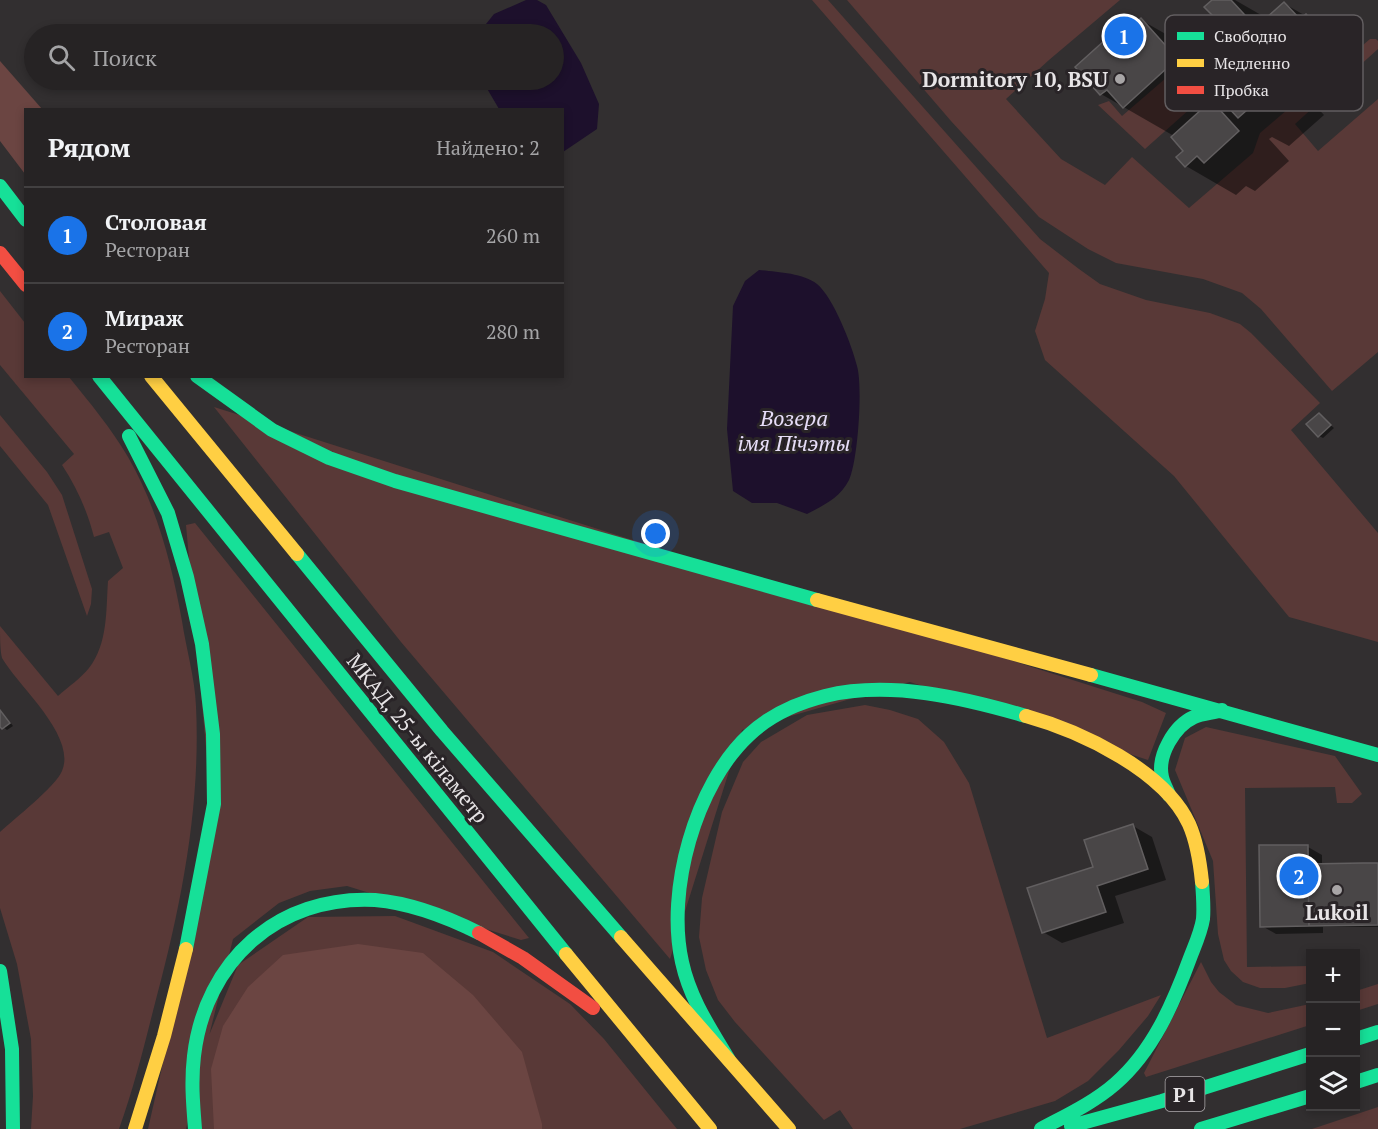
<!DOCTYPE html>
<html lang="ru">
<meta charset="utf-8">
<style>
:root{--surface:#262324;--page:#322f31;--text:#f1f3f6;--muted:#a4a4a6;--line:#424041;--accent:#1a73e8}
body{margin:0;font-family:"PT Serif",serif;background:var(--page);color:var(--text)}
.controls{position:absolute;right:18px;bottom:18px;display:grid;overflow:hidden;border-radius:0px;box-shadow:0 3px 9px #0003}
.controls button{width:54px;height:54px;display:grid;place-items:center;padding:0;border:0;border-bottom:2px solid var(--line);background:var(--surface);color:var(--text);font:30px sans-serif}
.you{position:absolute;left:656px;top:534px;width:21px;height:21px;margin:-15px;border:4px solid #fff;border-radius:50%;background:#1a73e8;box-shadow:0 0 0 9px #1a73e833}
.badge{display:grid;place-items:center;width:39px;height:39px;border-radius:50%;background:var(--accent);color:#fff;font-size:20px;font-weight:700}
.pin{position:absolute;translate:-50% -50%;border:3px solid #fff;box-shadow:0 2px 6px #0006}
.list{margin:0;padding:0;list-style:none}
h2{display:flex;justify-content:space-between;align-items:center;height:78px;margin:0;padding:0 24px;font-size:26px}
h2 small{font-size:20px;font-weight:400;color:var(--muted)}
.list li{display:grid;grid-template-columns:39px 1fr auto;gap:18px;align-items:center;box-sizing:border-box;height:96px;padding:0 24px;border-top:2px solid var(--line)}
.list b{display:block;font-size:22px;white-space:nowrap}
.list p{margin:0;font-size:20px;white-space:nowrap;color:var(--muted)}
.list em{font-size:20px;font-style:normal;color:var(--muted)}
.icon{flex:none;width:33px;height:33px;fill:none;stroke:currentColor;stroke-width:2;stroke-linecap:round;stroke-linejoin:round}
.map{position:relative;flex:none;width:1378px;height:1129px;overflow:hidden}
.search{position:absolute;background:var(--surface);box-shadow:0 3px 9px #0003;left:24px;top:24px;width:540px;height:66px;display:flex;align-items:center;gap:15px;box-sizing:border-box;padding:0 21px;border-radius:33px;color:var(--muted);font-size:22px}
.panel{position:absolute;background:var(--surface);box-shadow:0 3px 9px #0003;left:24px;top:108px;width:540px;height:270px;border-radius:0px}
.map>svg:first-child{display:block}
.green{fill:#593937}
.forest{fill:#6b4542}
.water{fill:#1d102c}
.shadow{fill:#0007}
.building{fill:#494647;stroke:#625f60;stroke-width:1.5}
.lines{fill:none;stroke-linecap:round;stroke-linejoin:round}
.fast{stroke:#16e098;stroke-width:14}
.slow{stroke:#ffcf43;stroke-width:14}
.jam{stroke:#f24e42;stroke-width:14}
.poi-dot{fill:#a8a5a6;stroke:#292427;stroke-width:2}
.labels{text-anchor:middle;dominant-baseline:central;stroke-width:6;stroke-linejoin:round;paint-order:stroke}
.shield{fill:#292427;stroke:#aeaaad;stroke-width:1.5}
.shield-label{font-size:20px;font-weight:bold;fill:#e7e4e6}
.poi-label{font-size:21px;font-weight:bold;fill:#e7e4e6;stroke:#292427;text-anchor:end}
.street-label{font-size:21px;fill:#e7e4e6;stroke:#292427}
.water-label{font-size:22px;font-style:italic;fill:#e7def8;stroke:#292427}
.key{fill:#292427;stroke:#625e60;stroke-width:1.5}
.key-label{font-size:16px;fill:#e7e4e6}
</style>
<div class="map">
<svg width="1378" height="1129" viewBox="0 0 1378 1129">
<rect width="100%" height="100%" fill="#322f30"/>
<path class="green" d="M812,0h16l212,239 39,30 21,15 46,16 64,13 30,11 11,9 69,70 -29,27 87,103v109l-89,-25 -115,-141 -129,-116 -10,-29 10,-32 4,-26z
M847,0h273l-71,60 -43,39 55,60 44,26 27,-28 57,51 64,-55 7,-20 110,-94h6l2,2v8l-83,75 23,27 60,-52v253l-46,39 -71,-82 -19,-16 -39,-14 -87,-16 -28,-14 -49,-32 -88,-96z
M1166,78l25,30 -46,41 -47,-44 11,-4 13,15z
M0,291l25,32 1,53 43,1c21,26 42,51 59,80 29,50 44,108 54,164 4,27 13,57 14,85 5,104 -16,205 -43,305 -10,40 -20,79 -34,118h-88l2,-33 -2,-57 -14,-75 -17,-56v-76c13,-12 56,-46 62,-61 15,-35 -44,-85 -60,-113 -2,-8 -2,-23 -2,-32l58,70c10,-9 23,-18 31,-28 19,-24 17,-58 19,-87l15,-13 -14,-36 -15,5c-7,-27 -17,-49 -32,-72l12,-11 -74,-89z
M214,407l928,295 24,11 -18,47 -238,-78 -168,48 -72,229 -269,-317z
M0,415l47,57 15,23 30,94 -1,15 -4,12 -39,-111 -48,-59z
M195,523l334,415 -8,2 -174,-54 -37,5 -31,12 -46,36 -47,190h-38l66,-292 -28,-312z
M865,705l25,5 28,9 26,23 25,41 78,255 114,-43 -13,21 -29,34 -31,31 -33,20 -95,28h-107l-13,-19 -16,10 -89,-98 -17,-22 -12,-30 -7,-33 3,-39 20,-86 21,-50 18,-20 46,-27z
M1206,727l129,29 27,38 -10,9h-15l-2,-16 -90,1 2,179 63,-1v17l-25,5h-25l-17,-6 -12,-11 -7,-11 -6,-26 -5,-73 -38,-91 10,-32z
M395,916l98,36 77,52 34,35 73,90h-476l-3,-67 40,-97 70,-48z
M1201,962l10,20 8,10 17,13 32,8 42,-9v21l-164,52 -2,-4z
M1378,984v20l-22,7v-20z
M1378,1107v22h-66z"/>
<path class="forest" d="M0,61l42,48 -16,1 -1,64 -25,-33z
M358,944l65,9 50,42 49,57 20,72v5h-328l-3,-60 12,-43 25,-39 35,-32z"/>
<path class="water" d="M526,0h11l9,5 35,58 18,41 -2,25 -34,23 -1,-42 -63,-1 -17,-29h72v-46h-76l16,-20z
M759,270c17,2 44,3 58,14 16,13 35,61 40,82 6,20 1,95 -8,114 -9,18 -25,25 -42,34l-30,-11h-25l-19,-12 -6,-62 6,-123 12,-25z"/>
<path class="shadow" d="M1214,0h21l33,19 17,-15 71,41 4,4 -14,13 7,8 -28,26 -10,-6 -8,7 17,18 -35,31 -17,-9 -3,2 20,22 -34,30 -9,-5 -10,9 -50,-29 -1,-15 -11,-15 -73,-42 -24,-27 48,-43 7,4 9,-8 51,29 23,26 15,-14 -15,-45z
M1319,415l15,13 -11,10 -4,-2z
M0,709l13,17 -6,4 -7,-5z
M1133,826l19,11 14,43 -51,16 9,27 -62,20 -19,-11 52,-64z
M1308,847l14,8v10h56v62h-55v6l-47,1 -14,-8z"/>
<path class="building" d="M1212,0h19l25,27 28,-25 16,17 6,-5 5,6 -15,13 8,8 -30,27 -8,-9 -8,8 16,19 -36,32 -13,-14 -5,6 19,21 -35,32 -7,-7 -12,11 -9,-10 7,-6 -12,-14 32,-29 -36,-40 -44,40 -16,-18 -7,5 -25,-28 50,-45 5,6 11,-10 60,67 27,-24 -29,-33 14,-12 -9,-9z
M1319,413l12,12 -13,12 -12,-13z
M0,710l10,13 -8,6 -2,-2z
M1133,824l15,45 -51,17 9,26 -64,21 -15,-45 66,-21 -9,-27z
M1259,845h49l1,81 -49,1z
M1363,863h15v62l-69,1 -1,-62z"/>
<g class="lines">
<path class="fast" d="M0,186l26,34
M99,376l467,578
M197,376l75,54 57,28 66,23 422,119
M129,436l39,77 19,64 15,67 11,90 1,70 -28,145
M297,554l145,177 179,206
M1091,675l287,80
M1169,795c-2,-6 -6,-12 -7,-18 -5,-21 12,-51 32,-60 9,-4 19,-4 28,-7
M0,971l12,78 1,80
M1356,1039l22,-7
M729,1060c-19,-32 -39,-61 -47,-98 -16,-71 13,-177 67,-227 21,-20 48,-32 76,-39 65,-16 139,2 201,20
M1356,1082l22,-7
M1071,1126l91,-25 148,-47
M195,1129c-2,-25 -4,-48 -1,-73 11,-95 84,-161 181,-156 35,3 72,17 104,33
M1041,1129c26,-14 52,-26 74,-45 38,-33 58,-80 75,-126 5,-13 11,-26 13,-39 1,-12 0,-25 -1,-37
M1201,1129l109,-33"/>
<path class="slow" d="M151,376l146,178
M817,600l274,75
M1026,716c54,15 138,54 163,108 8,18 11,38 13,58
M621,937l168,192
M566,954l144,175
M135,1129l29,-93 22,-87"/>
<path class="jam" d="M0,253l26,32
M479,933l44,25 70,50"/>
</g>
<g class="poi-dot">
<circle cx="1120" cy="79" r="6"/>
<circle cx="1337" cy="890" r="6"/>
</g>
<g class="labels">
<rect class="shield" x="1165.5" y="1077" width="39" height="34" rx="4.5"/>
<g class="shield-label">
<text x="1185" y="1094">Р1</text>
</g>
<g class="poi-label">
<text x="1108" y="79">Dormitory 10, BSU</text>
<text x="1337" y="912" text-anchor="middle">Lukoil</text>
</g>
<g class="street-label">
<text transform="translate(418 738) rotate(51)">МКАД, 25-ы кіламетр</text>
</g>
<g class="water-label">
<text x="794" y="417">Возера<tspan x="794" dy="25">імя Пічэты</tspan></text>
</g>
</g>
<rect x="1165" y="15" width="198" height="96" rx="9" class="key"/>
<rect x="1177" y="32" width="27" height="8" fill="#16e098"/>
<rect x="1177" y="59" width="27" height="8" fill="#ffcf43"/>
<rect x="1177" y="86" width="27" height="8" fill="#f24e42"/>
<g class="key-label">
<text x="1214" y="42">Свободно</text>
<text x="1214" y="69">Медленно</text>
<text x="1214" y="96">Пробка</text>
</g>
</svg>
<div class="controls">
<button>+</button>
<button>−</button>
<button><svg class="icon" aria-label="layers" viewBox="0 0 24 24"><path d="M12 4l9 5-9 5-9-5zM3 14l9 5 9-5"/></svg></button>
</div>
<div class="you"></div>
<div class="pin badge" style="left:1124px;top:36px">1</div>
<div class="pin badge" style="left:1299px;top:876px">2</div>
<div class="search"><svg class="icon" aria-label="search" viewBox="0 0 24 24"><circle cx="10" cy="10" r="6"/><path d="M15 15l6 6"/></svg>Поиск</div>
<section class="panel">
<h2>Рядом<small>Найдено: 2</small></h2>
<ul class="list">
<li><span class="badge">1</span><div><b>Столовая</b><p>Ресторан</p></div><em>260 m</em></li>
<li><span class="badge">2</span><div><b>Мираж</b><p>Ресторан</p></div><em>280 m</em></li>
</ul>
</section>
</div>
